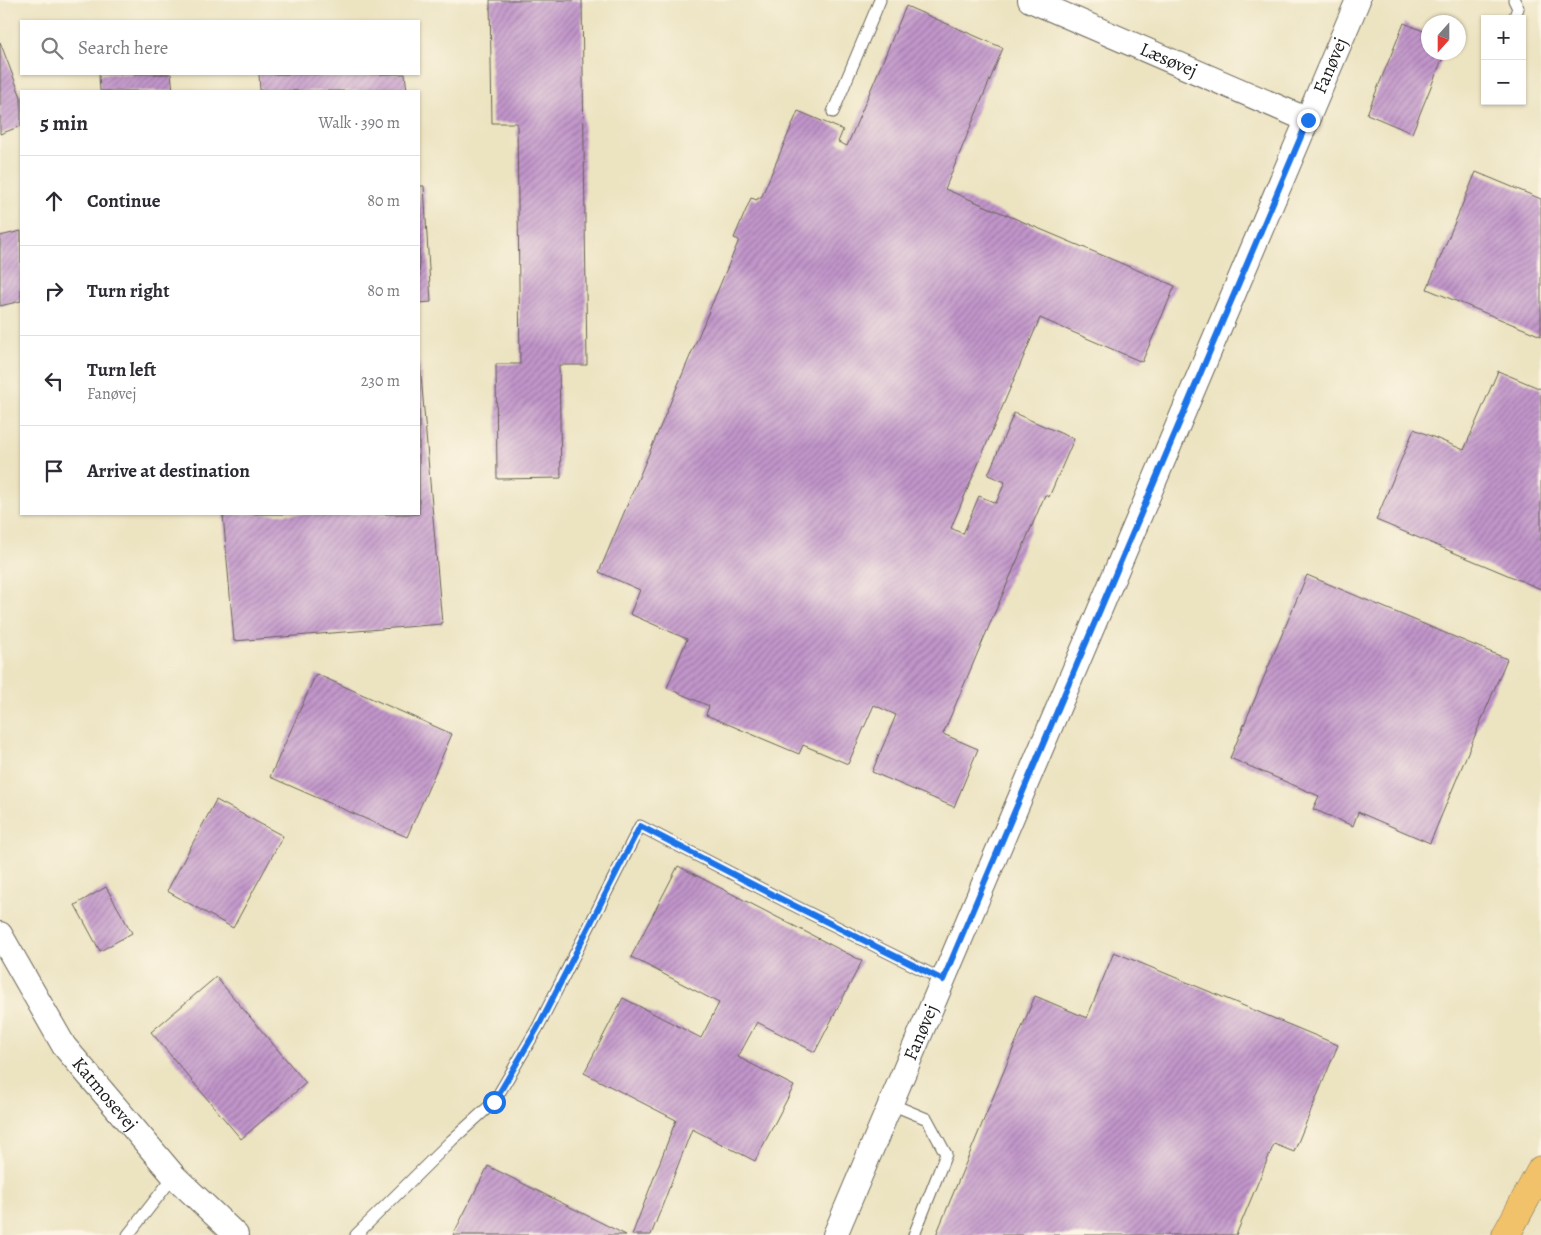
<!DOCTYPE html>
<meta charset="utf-8">
<style>
:root{--surface:#fff;--page:#f2f2f3;--text:#2b2b33;--muted:#7c7c81;--line:#e1e1e2}
body{margin:0;font-family:Alegreya,serif;background:var(--page);color:var(--text)}
.controls{position:absolute;right:15px;top:15px;display:grid;overflow:hidden;border-radius:0px;box-shadow:0 1px 4px #0004}
.controls button{width:45px;height:45px;display:grid;place-items:center;padding:0;border:0;border-bottom:1px solid var(--line);background:var(--surface);color:var(--text);font:25px sans-serif}
.compass{position:absolute;left:1421px;top:15px;width:45px;height:45px;border-radius:50%;background:var(--surface);box-shadow:0 1px 4px #0004;rotate:201deg}
.stop{position:absolute;width:15px;height:15px;margin:-11px;border:4px solid #1a73e8;border-radius:50%;background:#fff}
.stop.end{background:#1a73e8;border-color:#fff;box-shadow:0 1px 5px #0008}
.list{margin:0;padding:0;list-style:none}
h2{display:flex;justify-content:space-between;align-items:center;height:65px;margin:0;padding:0 20px;font-size:21px}
h2 small{font-size:16px;font-weight:400;color:var(--muted)}
.list li{display:grid;grid-template-columns:32px 1fr auto;gap:15px;align-items:center;box-sizing:border-box;height:90px;padding:0 20px;border-top:1px solid var(--line)}
.list b{display:block;font-size:19px;white-space:nowrap}
.list p{margin:0;font-size:16px;white-space:nowrap;color:var(--muted)}
.list em{font-size:16px;font-style:normal;color:var(--muted)}
.icon{flex:none;width:28px;height:28px;fill:none;stroke:currentColor;stroke-width:2;stroke-linecap:round;stroke-linejoin:round}
.map{position:relative;flex:none;width:1541px;height:1235px;overflow:hidden}
.search{position:absolute;background:var(--surface);box-shadow:0 1px 4px #0004;left:20px;top:20px;width:400px;height:55px;display:flex;align-items:center;gap:12px;box-sizing:border-box;padding:0 18px;border-radius:0px;color:var(--muted);font-size:19px}
.panel{position:absolute;background:var(--surface);box-shadow:0 1px 4px #0004;left:20px;top:90px;width:400px;height:425px;border-radius:0px}
.map>svg:first-child{display:block}
.building{fill:url(#building-hatch)}
.lines{fill:none;stroke-linecap:round;stroke-linejoin:round}
.lane-casing{stroke:#656256;stroke-width:13}
.street-casing{stroke:#656256;stroke-width:26}
.primary-casing{stroke:#656256;stroke-width:29}
.lane{stroke:#fff;stroke-width:11}
.street{stroke:#fff;stroke-width:24}
.primary{stroke:#f2c26a;stroke-width:28}
.route{stroke:#1a73e8;stroke-width:6}
.labels{text-anchor:middle;dominant-baseline:central;stroke-width:5;stroke-linejoin:round;paint-order:stroke}
.street-label{font-size:19px;fill:#1c1c1c;stroke:#fcf5e5}
</style>
<div class="map">
<svg width="1541" height="1235" viewBox="0 0 1541 1235">
<defs>
<pattern id="building-hatch" width="6" height="6" patternUnits="userSpaceOnUse" patternTransform="scale(1.25)"><rect width="6" height="6" fill="#c195ca"/><path d="M-1 1l2-2M0 6l6-6M5 7l2-2" fill="none" stroke="#9c79a3"/></pattern>
</defs>
<rect width="100%" height="100%" fill="#fcf5e5"/>
<filter id="ink" filterUnits="userSpaceOnUse"><feTurbulence type="fractalNoise" baseFrequency=".02" numOctaves="2"/><feDisplacementMap in="SourceGraphic" scale="10" xChannelSelector="R" yChannelSelector="G"/><feConvolveMatrix kernelMatrix="1 2 1 2 8 2 1 2 1" color-interpolation-filters="sRGB"/></filter>
<filter id="wash" filterUnits="userSpaceOnUse"><feTurbulence type="fractalNoise" baseFrequency=".0096" numOctaves="4" result="noise"/><feDisplacementMap in="SourceGraphic" scale="20" xChannelSelector="R" yChannelSelector="G"/><feGaussianBlur stdDeviation="1.12" result="paint"/><feColorMatrix in="noise" values="0 0 0 0 0 0 0 0 0 0 0 0 0 0 0 0 0 1.4 0 .05"/><feComposite in="paint" operator="in"/></filter>
<g filter="url(#wash)">
<rect width="100%" height="100%" fill="#ece3c1"/>
<g id="blocks">
<path class="building" d="M490,0h92l5,365h-28l2,113 -64,1 -1,-115h24l-3,-241h-25z
M906,6l97,42 -58,141 230,97 -33,76 -102,-44 -89,210 12,6 16,-38 17,7 9,-21 -17,-7 26,-62 60,26 -25,58 -4,-2 -102,239 35,15 -24,58 -82,-35 24,-57 -22,-10 -26,59 -45,-19 -4,9 -93,-39 3,-9 -42,-18 20,-49 -57,-25 10,-24 -41,-18 140,-332 -5,-2 17,-40 6,2 1,-2h3l37,-87 45,19 -5,12 9,4z
M1404,23l24,10v19h17l-33,81 -45,-19z
M0,42l21,55v29l-21,8z
M99,74h72l2,17h-73z
M259,74h146l2,17h-147z
M1476,172l65,27v137l-114,-47z
M419,186h5l7,116 -12,1z
M21,231v70l-21,5v-70z
M419,363h1l22,261 -208,17 -11,-127h196z
M1498,371l43,18v200l-165,-69 38,-91 50,21z
M1307,575l200,84 -77,184 -72,-31 -5,14 -40,-17 6,-13 -89,-38z
M316,674l136,60 -45,103 -137,-60z
M216,800l67,36 -50,92 -66,-37z
M678,866l184,95 -47,91 -58,-30 -19,35 56,29 -39,75 -63,-32 -41,106h-19l44,-115 -92,-47 39,-75 78,40 18,-35 -88,-46z
M106,887l26,46 -32,18 -25,-46z
M1114,952l224,93 -44,107 -20,-8 -38,91h-300l99,-239 52,22z
M216,977l90,106 -65,56 -90,-107z
M488,1166l138,69h-173z"/>
</g>
</g>
<g filter="url(#ink)">
<use href="#blocks" fill-opacity="0" stroke="#656256" stroke-width="1"/>
<g class="lines">
<g class="lane-casing">
<path id="lane" d="M1514,19l4,-11 -4,-8
M833,112l47,-112
M891,1104l36,15 19,35 -32,81
M128,1235l46,-59
M356,1235l96,-95 42,-38 44,-75 102,-201 143,74 160,80"/>
</g>
<g class="street-casing">
<g id="street">
<path id="s1" d="M1030,0l278,120"/>
<path id="s2" d="M0,934l64,112 110,130 62,59"/>
<path id="s3" d="M835,1235l523,-1235"/>
</g>
</g>
<g class="primary-casing">
<path id="primary" d="M1506,1235l35,-65"/>
</g>
<use href="#lane" class="lane"/>
<use href="#street" class="street"/>
<use href="#primary" class="primary"/>
</g>
</g>
<g class="lines" filter="url(#ink)">
<path class="route" d="M494,1102l44,-75 102,-201 143,74 160,80 365,-860"/>
</g>
<g class="labels">
<g class="street-label">
<text stroke="none"><textPath href="#s1" startOffset="151">Læsøvej</textPath></text>
<text stroke="none"><textPath href="#s3" startOffset="1270">Fanøvej</textPath></text>
<text stroke="none"><textPath href="#s3" startOffset="220">Fanøvej</textPath></text>
<text stroke="none"><textPath href="#s2" startOffset="192">Katmosevej</textPath></text>
</g>
</g>
</svg>
<div class="controls">
<button>+</button>
<button>−</button>
</div>
<svg class="compass" viewBox="-18 -18 36 36"><path d="M0-13l5 13h-10z" fill="#e53935"/><path d="M0 13l5-13h-10z" fill="#7c7c81"/></svg>
<div class="stop" style="left:494px;top:1102px"></div>
<div class="stop end" style="left:1308px;top:120px"></div>
<div class="search"><svg class="icon" aria-label="search" viewBox="0 0 24 24"><circle cx="10" cy="10" r="6"/><path d="M15 15l6 6"/></svg>Search here</div>
<section class="panel">
<h2>5 min<small>Walk · 390 m</small></h2>
<ul class="list">
<li><svg class="icon" aria-label="ahead" viewBox="0 0 24 24"><path d="M12 20V5M6 11l6-6 6 6"/></svg><div><b>Continue</b></div><em>80 m</em></li>
<li><svg class="icon" aria-label="right" viewBox="0 0 24 24"><path d="M7 20v-9h11M14 6l5 5-5 5"/></svg><div><b>Turn right</b></div><em>80 m</em></li>
<li><svg class="icon" aria-label="left" viewBox="0 0 24 24"><path d="M17 20v-9H6M10 6l-5 5 5 5"/></svg><div><b>Turn left</b><p>Fanøvej</p></div><em>230 m</em></li>
<li><svg class="icon" aria-label="arrive" viewBox="0 0 24 24"><path d="M6 21V4h12l-3 4 3 4H6"/></svg><div><b>Arrive at destination</b></div></li>
</ul>
</section>
</div>
